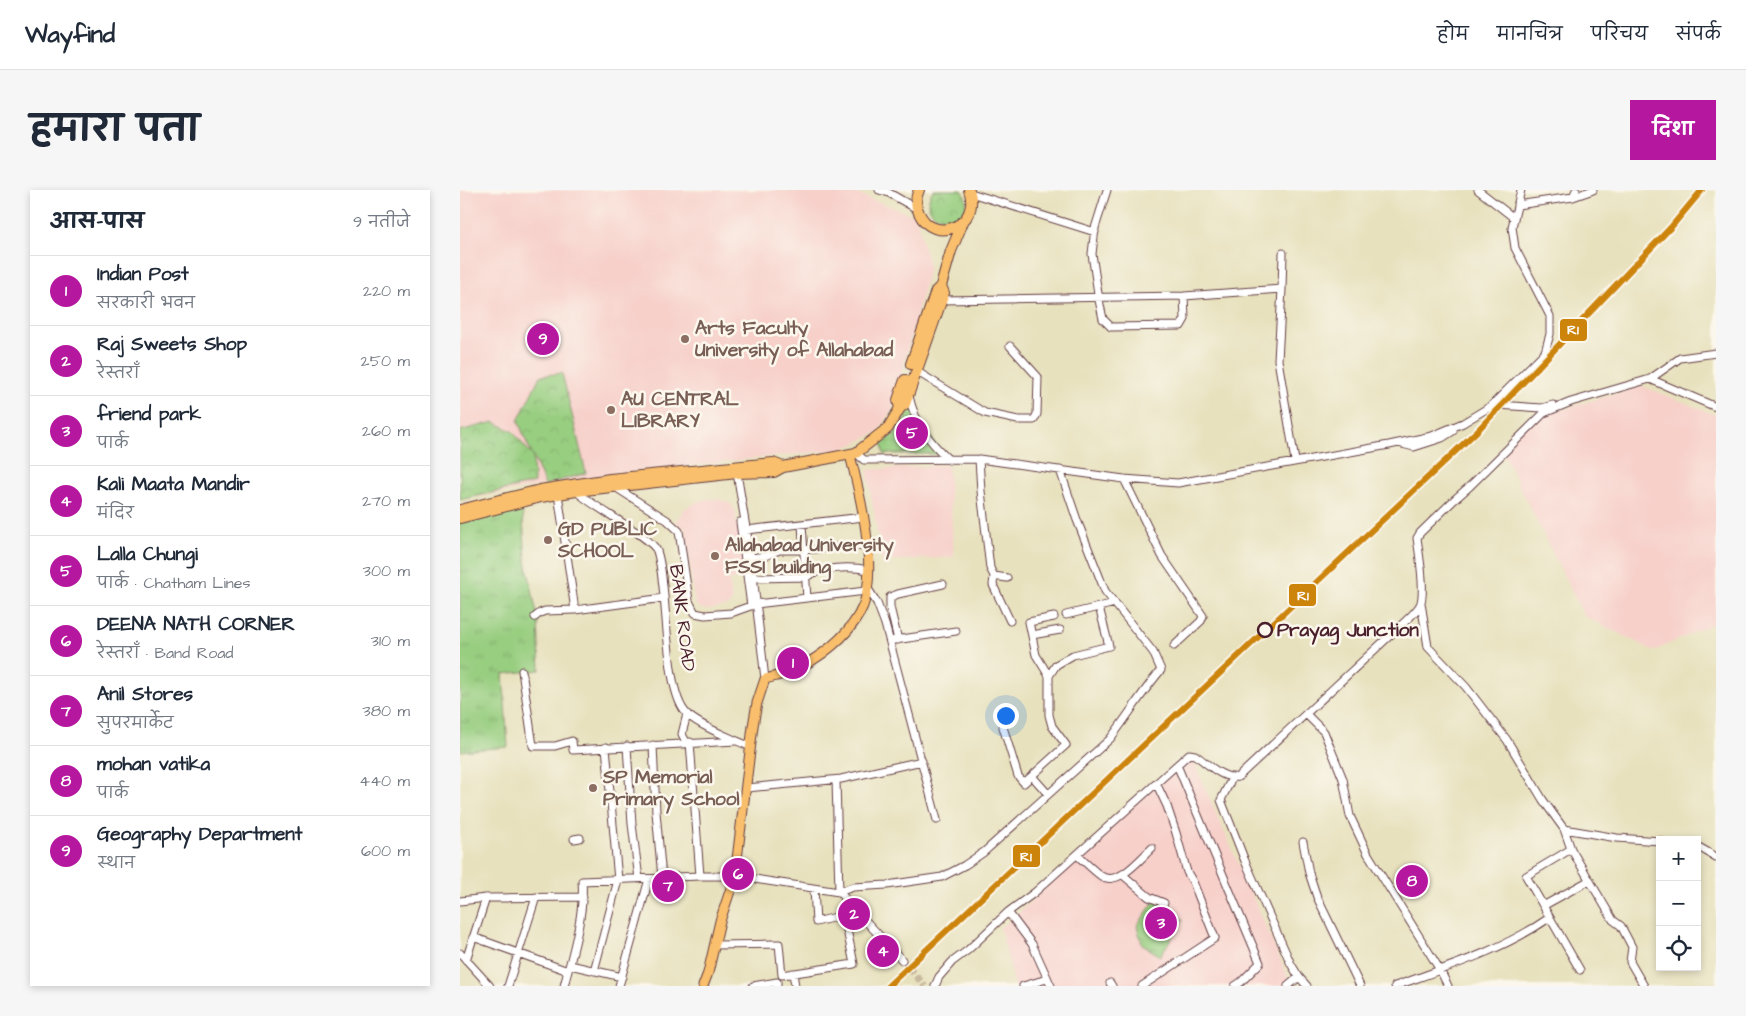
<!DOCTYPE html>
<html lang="hi">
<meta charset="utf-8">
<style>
:root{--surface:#fff;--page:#f6f6f7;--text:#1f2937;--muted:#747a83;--line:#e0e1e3;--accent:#b5179e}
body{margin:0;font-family:"Architects Daughter","Playpen Sans Deva",sans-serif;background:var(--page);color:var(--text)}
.controls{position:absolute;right:15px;bottom:15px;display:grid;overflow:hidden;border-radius:0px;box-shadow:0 2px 8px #0003}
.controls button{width:45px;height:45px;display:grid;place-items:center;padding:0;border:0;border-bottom:1px solid var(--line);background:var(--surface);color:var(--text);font:25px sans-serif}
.you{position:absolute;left:545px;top:525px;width:18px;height:18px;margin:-12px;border:4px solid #fff;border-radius:50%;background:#1a73e8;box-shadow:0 0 0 8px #1a73e833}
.badge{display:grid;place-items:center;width:32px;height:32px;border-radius:50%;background:var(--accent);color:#fff;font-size:16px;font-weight:700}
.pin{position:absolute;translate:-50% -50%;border:2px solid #fff;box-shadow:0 1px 5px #0006}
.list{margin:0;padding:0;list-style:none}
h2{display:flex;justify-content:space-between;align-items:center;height:65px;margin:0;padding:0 20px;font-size:21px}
h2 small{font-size:16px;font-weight:400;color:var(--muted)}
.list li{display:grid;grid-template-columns:32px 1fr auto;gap:15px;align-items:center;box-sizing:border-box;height:70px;padding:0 20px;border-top:1px solid var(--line)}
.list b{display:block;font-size:19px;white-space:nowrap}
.list p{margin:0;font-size:16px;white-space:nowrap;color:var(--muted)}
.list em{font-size:16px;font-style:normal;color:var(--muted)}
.icon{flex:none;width:28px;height:28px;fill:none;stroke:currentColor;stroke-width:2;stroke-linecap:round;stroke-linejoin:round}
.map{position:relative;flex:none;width:1256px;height:796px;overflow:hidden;border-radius:0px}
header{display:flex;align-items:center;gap:30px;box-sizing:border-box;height:70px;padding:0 25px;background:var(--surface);border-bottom:1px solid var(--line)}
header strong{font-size:24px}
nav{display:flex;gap:28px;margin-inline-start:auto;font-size:18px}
.intro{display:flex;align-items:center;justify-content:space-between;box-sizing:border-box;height:120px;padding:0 30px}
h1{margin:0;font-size:35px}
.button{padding:12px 22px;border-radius:0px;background:var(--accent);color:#fff;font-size:18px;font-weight:700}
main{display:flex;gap:30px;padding:0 30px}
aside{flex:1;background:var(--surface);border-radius:0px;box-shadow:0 2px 8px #0003}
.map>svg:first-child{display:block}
.built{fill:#f7d0ca}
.grass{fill:url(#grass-tufts);stroke:#717656}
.park{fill:url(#park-crowns);stroke:#717656}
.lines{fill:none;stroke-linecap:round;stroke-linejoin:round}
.minor-tunnel{stroke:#c8baa0;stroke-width:7;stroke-dasharray:7 3.5;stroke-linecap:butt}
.minor-casing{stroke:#623c41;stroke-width:9}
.major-casing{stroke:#623c41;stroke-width:11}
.highway-casing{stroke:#623c41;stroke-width:12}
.minor{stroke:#fff;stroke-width:7}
.major{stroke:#f9bf6d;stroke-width:9}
.highway{stroke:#f9bf6d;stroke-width:10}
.rail-1-casing{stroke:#fbf7ec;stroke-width:10}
.rail-1{stroke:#cc840b;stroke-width:6}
.education-dot{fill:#8d6e63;stroke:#fbf7ec;stroke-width:2}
.stop-dot{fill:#fbf7ec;stroke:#4a1f2b;stroke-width:2.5}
.labels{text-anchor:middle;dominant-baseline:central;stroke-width:5;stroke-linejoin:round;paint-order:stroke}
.education-label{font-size:19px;font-weight:bold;fill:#785e54;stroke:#fbf7ec;text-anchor:start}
.street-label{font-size:19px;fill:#4a1f2b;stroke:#fbf7ec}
.stop-label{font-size:19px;font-weight:bold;fill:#4a1f2b;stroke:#fbf7ec;text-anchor:start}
.line-badge{stroke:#fbf7ec;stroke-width:2}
.badge-label{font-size:14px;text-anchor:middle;font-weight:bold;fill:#fff}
</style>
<header>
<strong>Wayfind</strong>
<nav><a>होम</a><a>मानचित्र</a><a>परिचय</a><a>संपर्क</a></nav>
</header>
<div class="intro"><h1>हमारा पता</h1><a class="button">दिशा</a></div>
<main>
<aside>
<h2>आस-पास<small>9 नतीजे</small></h2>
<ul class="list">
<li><span class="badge">1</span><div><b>Indian Post</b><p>सरकारी भवन</p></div><em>220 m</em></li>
<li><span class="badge">2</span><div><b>Raj Sweets Shop</b><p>रेस्तराँ</p></div><em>250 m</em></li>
<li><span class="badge">3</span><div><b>friend park</b><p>पार्क</p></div><em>260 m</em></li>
<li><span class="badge">4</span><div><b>Kali Maata Mandir</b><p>मंदिर</p></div><em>270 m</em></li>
<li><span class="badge">5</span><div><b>Lalla Chungi</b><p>पार्क · Chatham Lines</p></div><em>300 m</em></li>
<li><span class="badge">6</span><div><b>DEENA NATH CORNER</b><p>रेस्तराँ · Band Road</p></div><em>310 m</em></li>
<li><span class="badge">7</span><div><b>Anil Stores</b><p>सुपरमार्केट</p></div><em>380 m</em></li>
<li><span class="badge">8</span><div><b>mohan vatika</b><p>पार्क</p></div><em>440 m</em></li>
<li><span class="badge">9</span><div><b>Geography Department</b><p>स्थान</p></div><em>600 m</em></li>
</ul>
</aside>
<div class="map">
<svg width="1256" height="796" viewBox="0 0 1256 796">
<defs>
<pattern id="grass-tufts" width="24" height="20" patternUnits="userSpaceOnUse" patternTransform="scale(1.25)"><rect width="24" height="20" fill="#98ce80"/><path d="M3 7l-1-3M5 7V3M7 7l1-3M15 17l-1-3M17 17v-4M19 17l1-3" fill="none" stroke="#84b06f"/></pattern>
<pattern id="park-crowns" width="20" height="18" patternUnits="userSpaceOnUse" patternTransform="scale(1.25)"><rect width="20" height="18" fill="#98ce80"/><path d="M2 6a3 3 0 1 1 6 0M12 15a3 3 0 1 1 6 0" fill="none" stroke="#84b06f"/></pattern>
</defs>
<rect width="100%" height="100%" fill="#fbf7ec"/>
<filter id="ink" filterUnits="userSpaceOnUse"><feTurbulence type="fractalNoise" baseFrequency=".02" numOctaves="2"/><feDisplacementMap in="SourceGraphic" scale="10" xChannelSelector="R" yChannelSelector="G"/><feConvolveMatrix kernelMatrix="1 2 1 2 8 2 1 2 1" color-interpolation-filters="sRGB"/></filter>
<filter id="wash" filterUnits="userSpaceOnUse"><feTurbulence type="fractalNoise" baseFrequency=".0096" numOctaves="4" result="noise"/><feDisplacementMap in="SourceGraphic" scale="20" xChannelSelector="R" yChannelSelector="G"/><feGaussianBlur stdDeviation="1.12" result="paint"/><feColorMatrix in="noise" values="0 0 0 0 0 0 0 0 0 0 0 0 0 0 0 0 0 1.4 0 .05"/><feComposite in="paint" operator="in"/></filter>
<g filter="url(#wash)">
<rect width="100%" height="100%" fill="#e7e1bd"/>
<path class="built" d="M0,0h386l70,26 13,52 -37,142 -14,22 -35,17 -240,26 -143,25z
M1182,196l74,29v207l-62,29 -70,-35 -83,-167 35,-32z
M488,275l6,92 -72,4 -15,-91z
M249,309h10l12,5 5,8v10l4,8 4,35 -8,3 1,11 -8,1 3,21 -4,5 -19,4 -9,-2 -5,-4 -10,-76 -10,-5 9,-14 15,-8z
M731,566l100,228 -3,2h-273l-15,-59 12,-8 170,-159z"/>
<path class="grass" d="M62,315l4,56 12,58 2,51 -37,4 5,73 -48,4v-235z"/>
<path class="park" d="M473,0h29c23,39 -52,37 -29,0z
M102,183l24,100 -41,12 -12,-29 1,27 -74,17v-69l34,-9 18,9 20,24 -14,-34 22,-45z
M452,216l23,37 11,11h-62l-2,-11 17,-13z
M695,710l28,20 -23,36 -18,-12 -5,-18z"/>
</g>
<g filter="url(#ink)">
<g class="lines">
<path class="minor-tunnel" d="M442,770l23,26"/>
<g class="minor-casing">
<path id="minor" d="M419,0l10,3 28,16
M647,0l-12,38 -3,26 7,46 4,19 8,8 70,-1 4,-7 -1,-23
M1018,0l36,28
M514,4l121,38
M1113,7l20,-7
M1057,15l56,-8 3,-7
M822,99l1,-36
M481,110l243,-4 98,-7 -4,71 17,101
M456,181l69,42 33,7h16l3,-6 1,-37 -28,-31
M1190,189l66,28
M449,206c6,28 20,45 40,64
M1032,218l5,-3 45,3 11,-3
M942,254l12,3 28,-9 11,-7
M396,263l8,7h4l111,-1 145,20 54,4 211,-38 43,-9 31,-13 28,-17 54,-54 5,-18v-18l-35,-68 -3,-21 9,-37
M519,269l2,32 9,77 4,8 13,2
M277,283l14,85 14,121
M664,289l38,77 41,60 -2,5 -27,25
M155,297l52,33 12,11 10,70 6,12 10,2 26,-2 25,-9 110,-13
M115,300c14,15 77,47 82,61 12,37 6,140 30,163 14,13 46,25 64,33
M98,304l17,116
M280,332l11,84
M342,335l5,73
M286,340l118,-13
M291,368l14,-2 14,-6h24l64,-5
M534,386l-1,9 17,36
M293,388l53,-1c15,-10 45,-11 62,-7
M407,397l10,16 8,21 52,196
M961,413l7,44 38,40 41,53 36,60 21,29 53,9 43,3
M606,425l49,-12
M75,427l5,-4 5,-2 30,-1 89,-12
M572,445l28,-5
M435,450l61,-9
M438,450l-8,-33v-10l8,-3 45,-10
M62,481l11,75h22l17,-5 1,9 163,-9
M589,486l-13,-21 -7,-33 25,-5
M846,524l18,18 19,47 7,37 18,38 72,116 8,16
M543,537l15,49 6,7 42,-38 -14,-19 -3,-11v-39l7,-11 17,-10 36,-9 -10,-39
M226,552l-4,-8 5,-20
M230,552l10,134
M193,555l3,67 6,66
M167,556l5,78 7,55
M717,575l83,198 -19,19 -6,4
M572,586l16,18
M772,588l-11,22 24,61 46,103 8,13 8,9
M376,590l3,112 14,-5 34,-2 55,-8 23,-12 19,-13 126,-113c18,-23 32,-47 51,-69l-8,-18 -48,-61 -28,-71 -17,-50
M287,598l94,-9 81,-18
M1104,639l7,20 42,71 8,6 11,21 -2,15 14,24
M114,649l6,-1
M843,652l6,31 8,24 43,89
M1237,656l19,11
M1111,659l-45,27 54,94
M617,665c8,7 16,15 24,21 17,11 39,-17 51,-28
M663,685l26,22 15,6
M0,711l26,-3 97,-1
M1083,716l47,-26
M548,722l24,32 19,42
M13,747l95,34
M255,755l64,-1 3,31 72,-11 -10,-49 -28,7 -2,-33
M0,763l30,33
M6,770l20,-62
M110,775l52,12
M134,781l24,-91 -12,-133
M333,783l2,13
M650,793l2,3
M48,796l28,-89
M104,796c8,-31 21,-73 18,-105l118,-5h35l104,16 63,68
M159,796l30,-107
M293,796l24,-4v4
M475,796l4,-9 13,-15 16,-12 40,-38 26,-19 155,-139 6,1c12,8 28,25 43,22l160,-149c7,-7 17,-14 22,-23 6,-12 -1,-52 -3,-67l3,-5 34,-33 16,-14 74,-73 27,-11 79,-23 30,-21 36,-5
M563,796l24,-7
M682,796l73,-48 -22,-56 -6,-10 -11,-39 -9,-27 -10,-21
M828,796l11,-9
M935,796c53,-19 108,-36 154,-68"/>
</g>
<g class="major-casing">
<path id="major" d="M243,796l5,-13 12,-52 15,-45 18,-150 4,-23 8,-24c12,-3 26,-6 36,-12 25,-14 51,-35 62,-61 15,-38 -3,-112 -13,-151"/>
</g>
<g class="highway-casing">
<path id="highway" d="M459,0c-4,8 -4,15 0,23 15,33 63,12 50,-23
M451,174l25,-73 5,-5 10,-35 12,-29
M440,218l-2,-8 7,-20
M0,320l80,-20 70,-11 163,-16 10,4
M0,328l81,-21 35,-6 161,-18 37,-1 9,-5 73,-14 32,-25 12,-20 5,-4 39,-111 -3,-7"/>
</g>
<use href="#minor" class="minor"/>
<use href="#major" class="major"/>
<use href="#highway" class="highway"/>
<g class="rail-1-casing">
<path id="rail-1" d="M428,796l589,-555 195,-205 30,-36"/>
</g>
<use href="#rail-1" class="rail-1"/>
</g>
</g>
<g class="education-dot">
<circle cx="225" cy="149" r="5"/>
<circle cx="151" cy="220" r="5"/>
<circle cx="88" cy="350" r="5"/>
<circle cx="255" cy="366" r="5"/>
<circle cx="133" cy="598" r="5"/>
</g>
<circle class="stop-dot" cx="805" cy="440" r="7"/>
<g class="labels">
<g class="education-label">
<text x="235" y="138">Arts Faculty<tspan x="235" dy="22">University of Allahabad</tspan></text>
<text x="161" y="209">AU CENTRAL<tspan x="161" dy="22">LIBRARY</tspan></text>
<text x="98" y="339">GD PUBLIC<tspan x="98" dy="22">SCHOOL</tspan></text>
<text x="265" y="355">Allahabad University<tspan x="265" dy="22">FSSI building</tspan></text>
<text x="143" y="587">SP Memorial<tspan x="143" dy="22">Primary School</tspan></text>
</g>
<g class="street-label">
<text transform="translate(222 428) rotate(83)">BANK ROAD</text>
</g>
<g class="stop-label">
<text x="817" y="440">Prayag Junction</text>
</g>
</g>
<g class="line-badge">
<rect x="1099" y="128" width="29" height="24" rx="5" fill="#cc840b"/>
<rect x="828" y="393" width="29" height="24" rx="5" fill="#cc840b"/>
<rect x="552" y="654" width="29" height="24" rx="5" fill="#cc840b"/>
</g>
<g class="badge-label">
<text x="1113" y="144">R1</text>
<text x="843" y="410">R1</text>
<text x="566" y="671">R1</text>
</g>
</svg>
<div class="controls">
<button>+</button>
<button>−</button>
<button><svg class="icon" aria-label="locate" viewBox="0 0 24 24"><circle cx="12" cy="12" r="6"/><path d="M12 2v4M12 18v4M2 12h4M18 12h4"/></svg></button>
</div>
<div class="you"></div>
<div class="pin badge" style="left:333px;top:473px">1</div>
<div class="pin badge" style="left:394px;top:724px">2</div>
<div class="pin badge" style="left:701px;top:733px">3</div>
<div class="pin badge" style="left:423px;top:761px">4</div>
<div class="pin badge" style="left:452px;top:243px">5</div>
<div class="pin badge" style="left:278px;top:684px">6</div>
<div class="pin badge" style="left:208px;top:696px">7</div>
<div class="pin badge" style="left:952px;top:691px">8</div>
<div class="pin badge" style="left:83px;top:149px">9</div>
</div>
</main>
